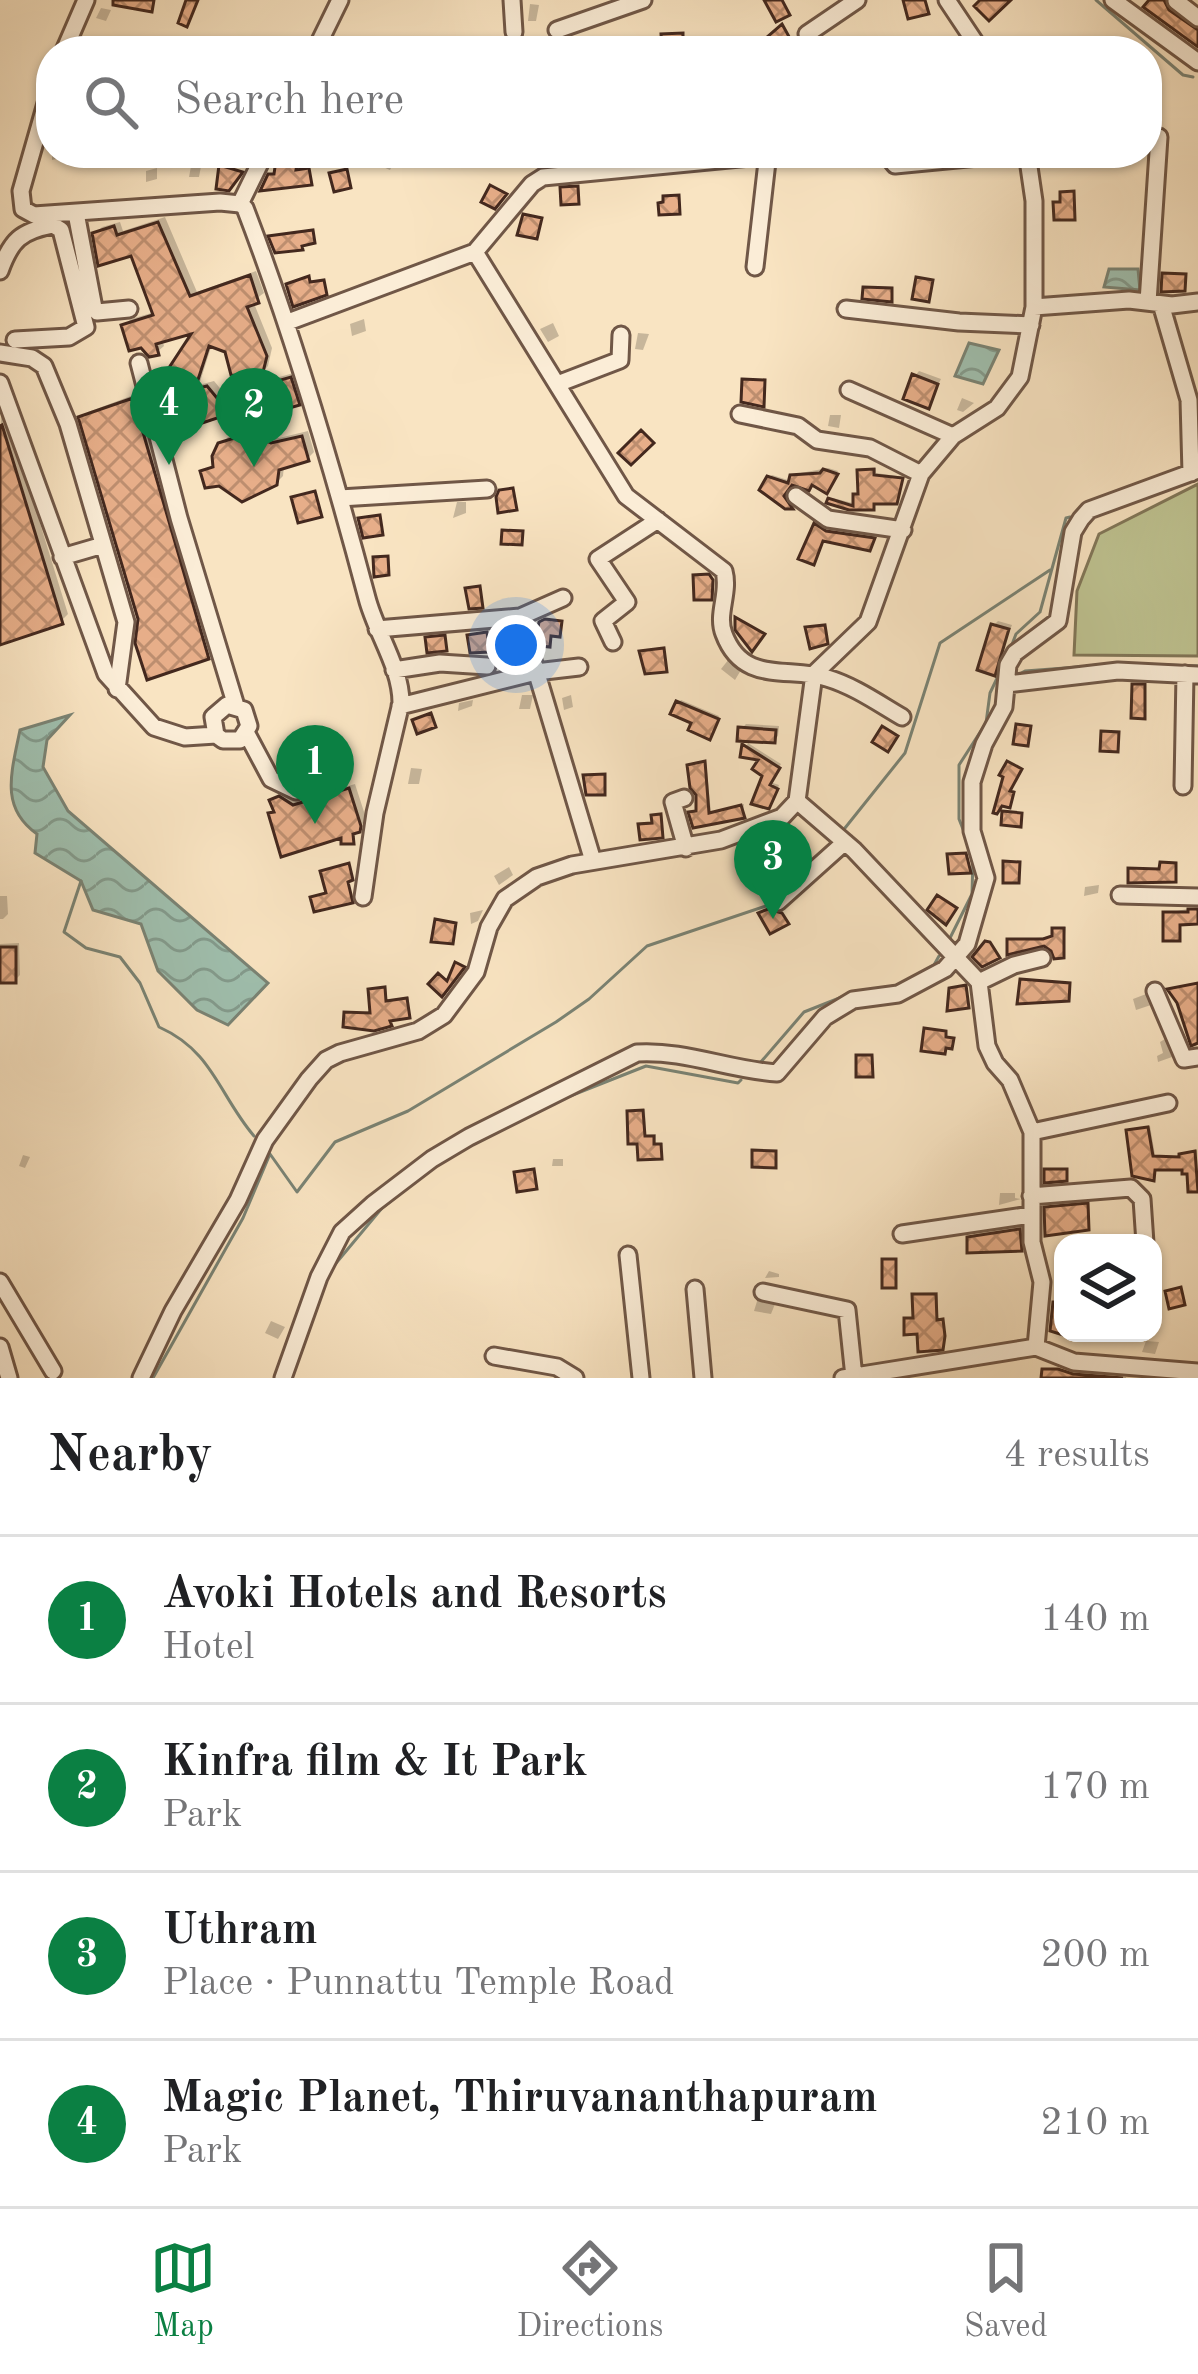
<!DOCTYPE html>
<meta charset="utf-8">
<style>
:root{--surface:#fff;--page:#f6f6f6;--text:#202124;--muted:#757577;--line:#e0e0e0;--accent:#0b8043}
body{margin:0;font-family:"Old Standard TT",serif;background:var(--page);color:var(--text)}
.controls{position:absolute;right:36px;bottom:36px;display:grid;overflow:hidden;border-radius:24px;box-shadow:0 3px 9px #0004}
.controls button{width:108px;height:108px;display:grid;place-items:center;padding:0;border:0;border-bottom:3px solid var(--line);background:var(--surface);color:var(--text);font:60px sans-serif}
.you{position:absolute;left:516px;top:645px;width:42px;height:42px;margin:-30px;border:9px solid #fff;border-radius:50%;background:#1a73e8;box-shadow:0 0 0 18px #1a73e833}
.badge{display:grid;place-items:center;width:78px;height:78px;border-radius:50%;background:var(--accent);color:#fff;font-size:39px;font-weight:700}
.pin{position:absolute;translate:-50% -99px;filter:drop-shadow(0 3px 6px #0008)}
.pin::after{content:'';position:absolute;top:63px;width:42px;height:36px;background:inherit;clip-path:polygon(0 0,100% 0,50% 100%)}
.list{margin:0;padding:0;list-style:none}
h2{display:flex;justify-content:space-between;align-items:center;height:156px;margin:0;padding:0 48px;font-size:51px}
h2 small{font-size:39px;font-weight:400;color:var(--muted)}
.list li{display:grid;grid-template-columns:78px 1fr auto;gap:36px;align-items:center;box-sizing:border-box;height:168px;padding:0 48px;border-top:3px solid var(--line)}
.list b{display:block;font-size:45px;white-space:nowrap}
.list p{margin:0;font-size:39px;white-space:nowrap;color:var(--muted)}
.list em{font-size:39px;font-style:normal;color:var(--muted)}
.icon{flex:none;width:66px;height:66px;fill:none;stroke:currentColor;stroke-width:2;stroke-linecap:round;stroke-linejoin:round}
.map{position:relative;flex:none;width:1198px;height:1378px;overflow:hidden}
.search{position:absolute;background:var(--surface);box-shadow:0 3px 9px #0004;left:36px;right:36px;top:36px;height:132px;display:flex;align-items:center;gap:30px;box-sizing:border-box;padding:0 42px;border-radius:48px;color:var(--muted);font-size:45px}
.sheet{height:828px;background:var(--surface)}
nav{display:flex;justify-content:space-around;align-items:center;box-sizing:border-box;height:168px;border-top:3px solid var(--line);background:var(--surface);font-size:33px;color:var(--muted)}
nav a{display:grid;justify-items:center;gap:6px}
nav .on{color:var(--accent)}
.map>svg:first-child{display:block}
.green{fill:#bfc492;stroke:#817658;stroke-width:3}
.water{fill:url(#water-waves);stroke:#7a8374;stroke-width:3}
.shadow{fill:#0003}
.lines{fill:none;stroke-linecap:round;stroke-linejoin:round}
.stream{stroke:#7a8374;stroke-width:3}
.building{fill:url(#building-cross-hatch);stroke:#43281e;stroke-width:3}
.minor-casing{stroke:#705747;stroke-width:21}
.minor{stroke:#fbedd7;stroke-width:15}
</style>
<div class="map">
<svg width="1198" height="1378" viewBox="0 0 1198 1378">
<defs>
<pattern id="water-waves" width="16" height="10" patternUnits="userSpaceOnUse" patternTransform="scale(3)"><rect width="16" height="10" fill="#9fbfae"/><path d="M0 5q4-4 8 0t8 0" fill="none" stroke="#839b8d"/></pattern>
<pattern id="building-cross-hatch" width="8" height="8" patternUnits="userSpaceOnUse" patternTransform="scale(3)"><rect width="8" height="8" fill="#e7ae89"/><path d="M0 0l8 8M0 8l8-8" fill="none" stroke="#bd8e6f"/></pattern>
</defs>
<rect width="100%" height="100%" fill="#f9e4c2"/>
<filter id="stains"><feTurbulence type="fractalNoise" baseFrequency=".00167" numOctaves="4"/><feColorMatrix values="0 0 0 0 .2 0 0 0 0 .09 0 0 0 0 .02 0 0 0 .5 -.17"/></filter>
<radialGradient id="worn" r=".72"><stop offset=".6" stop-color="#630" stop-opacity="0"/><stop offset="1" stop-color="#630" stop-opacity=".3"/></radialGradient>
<path class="green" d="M1198,484v172l-124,-1 3,-64 22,-57z"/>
<path class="water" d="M1109,269h29l2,21 -36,-3z
M969,343l30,7 -16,34 -28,-8z
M70,715l-23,25 -4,27 25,44 200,172 -40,42 -31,-15 -39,-39 -17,-47 -48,-14 -12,-29 -46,-28 2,-19c-37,-26 -26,-60 -17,-104z"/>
<path class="shadow" d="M1153,0h15l30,25v18z
M530,4l9,1 -3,16h-8z
M101,8l10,2 -5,11 -10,-3z
M85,44h8v7h-13z
M52,153h13v4l-13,3z
M388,153l10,1 -8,16 -7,-3z
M192,161h10l-3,16h-10z
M157,168v11l-11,3v-11z
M165,217l32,75 59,-21 8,22 -11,8 19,47 -4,18 -7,7 -49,-29 -13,41 15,-4 10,12 73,-21 8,24 -7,6 -107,5 7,-78 -36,10 2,7 -7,6 -33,-26 7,-7 24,-7 -22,-59 -38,-19 7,-7 18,-5 3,9z
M364,319l2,12 -14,5 -2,-12z
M553,323l6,13 -11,6 -8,-13z
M638,333l11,1 -6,16 -8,-1z
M919,371l22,8 -13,26 -13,-29z
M139,393l75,257 -6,7 -67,-39 -59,-200 6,-6z
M1,397l67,217 -7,7 -61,21z
M962,398l12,5 -11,9 -6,-2z
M830,415h11l-2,13 -11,-2z
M247,423l32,15 29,-7 6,21 -6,6 -24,7 -1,11 -7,7 -73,-11 12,-8 6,-19 7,-8 15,-4 -2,-4z
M828,468l10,3 -9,17 -17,-7 -22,2 -5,9 7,14h-6l-17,-29 3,-2 19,6 4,-7z
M876,468v5l28,4 -8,24h-21l-3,6h-22l-20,-6 3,-3 23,6 4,-33z
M457,502h9v11l-13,5z
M818,523l12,6 45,7 -3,10 -48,-8z
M998,621l14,4 -18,46v-46z
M729,659l12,11 -6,10 -14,-11z
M522,695h11l-3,14h-11z
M571,695l2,12 -9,3 -2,-12z
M473,700l-1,6 -14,5 1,-8z
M681,700l38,16 -7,17 -17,-11 -17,-19z
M746,724l33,2 -1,10 -4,4 -33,-11z
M748,743l33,21 -11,18 9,3 -7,17 -9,-45 -20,-3z
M706,761l5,52 33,-9 -1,11 -51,-2 7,-3 -9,-44z
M411,768l11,1 -3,15h-11z
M355,784l11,34 -14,23 -8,-7 -73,-20 5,-5 -3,-8 6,-7 8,-2 14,8z
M509,867l4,8 -14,10 -5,-9z
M1099,885l-1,8 -14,3 1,-9z
M0,896h7l1,18 -5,5h-3z
M1198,907v14l-17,1 -2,16 -13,-25z
M483,910l-5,11 -7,3 -1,-11z
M1057,927h9l-3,28 -18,-12 -35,-3 38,-3 7,-2z
M19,943l1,32 -5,5h-15v-36z
M386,986l1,14 22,-3 -1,19 -17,2 -1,5 -43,-10 26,-2 -2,-21z
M1146,994l5,11 -15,5 -3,-11z
M1165,1039l7,18 -14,5 -1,-6 6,-3 -3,-11z
M645,1109l1,26 10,-1v9h7l-2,13 -21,1 -10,-45z
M1150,1126l5,29 26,1 16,-6 1,39h-7l-1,-17 -5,-5h-29l-3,11 -24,-47z
M23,1155l7,2 -5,11 -6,-2z
M553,1159h10v7h-11z
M1000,1193h15v5l6,1 -22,6z
M1023,1226l2,19 -4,3 -51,-10 4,-4z
M769,1271l10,3v3l-14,1z
M938,1292v27l6,-1 -2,29 -35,-28 9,-3 2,-23z
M758,1298l17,6 -4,10 -17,-3z
M271,1321l14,6 -7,12 -13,-6z
M1146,1341l13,1 -4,12 -13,-2z
M1047,1368l79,9v1h-43z"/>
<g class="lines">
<path class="stream" d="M1096,0l87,75 10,2
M1011,647l5,-13 24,-22 26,-94 4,-1
M1134,664l64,2
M1016,676l9,-5 93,-7
M845,828l60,-75 35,-110 110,-73
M968,842l-9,-23v-54l27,-42 4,-30 10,-21
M823,851l8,-8
M81,881l-17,51 22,16 34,9 20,26 19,44c54,24 60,68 95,109
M950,938l22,-44 1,-37
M908,980l26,-15 5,-9
M862,991l38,-6
M760,1063l44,-51 43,-17
M560,1100l86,-34 92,17 3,-3
M332,1268l50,-60 44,-35
M314,1312l11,-30
M153,1378l90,-160 27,-64 27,38 38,-50 73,-31 148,-89 33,-23 58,-53 119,-40 7,-7"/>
</g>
<path class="building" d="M113,0h41l-2,12 -39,-7z
M186,0h12l-11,27 -9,-4z
M764,0h18l8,15 -14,7z
M903,0h22l4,14 -21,5z
M980,0h31l-22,21 -15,-15z
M1149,0h15l5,10 29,20v17l-55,-40z
M782,24l10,18 -18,9 -7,-14z
M683,33v18h-21l-1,-17z
M277,153h22l-3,17 13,-2 3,17 -52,6 8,-17h6z
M219,165l24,7 -14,19 -13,-2z
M347,169l4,19 -17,4 -5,-19z
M490,185l17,9 -12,15 -14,-7z
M578,186l1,18 -18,1 -1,-18z
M1074,191l1,29h-21l-1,-18h7v-10z
M679,195l1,19 -21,1 -1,-12 5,-1v-6z
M523,214l19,4 -5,21 -20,-4z
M158,222l32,74 60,-21 9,28 -12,4 20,49 -5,20 -31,-1 -6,-23 -16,-6 -14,43 12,-3 10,12 74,-21 9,28 -64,18 -4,-10 -39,13 -5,-16h-18v-12l-11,-4 -2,-8 34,-52 -35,10 3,11 -10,2 -8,-9 -12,3 -8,-26 32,-10 -22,-59 -33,10 -6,-33 22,-7 3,9z
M313,230l2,13 -13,3 1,4 -28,3 -7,-17z
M1162,273l24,1 -1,17 -24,1z
M309,276l1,6 14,-2 3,15 -34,12 -7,-23z
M916,277l17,3 -4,22 -17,-3z
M863,287l29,1v14l-30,-3z
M912,374l26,10 -9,25 -26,-10z
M742,379l23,1 -1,27 -23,-5z
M133,398l76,261 -62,21 -12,-37 3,-24 -60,-202z
M2,425l61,199 -63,21v-219z
M238,428l33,15 31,-7 7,25 -30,9 -2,15 -35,17 -23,-16 -14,2 -5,-17 13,-4 -1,-11 6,-13 23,-7z
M641,430l13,13 -23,22 -13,-12z
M823,469l15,5 -11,20 -15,-9 -3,6 -17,-6 -8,11 9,13h-8l-26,-19 8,-14 21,7 2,-8 30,-2z
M874,469v6l29,3 -6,26h-23v6h-25l-23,-7 2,-5 25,8v-12h5l-1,-24z
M513,488l4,22 -19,3 -2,-16 3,-7z
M315,491l7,26 -24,6 -7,-26z
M380,515l3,20 -20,3 -5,-20z
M814,523l12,8 49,7 -5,13 -47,-10 -9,24 -16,-6z
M502,530l21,1 -1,14 -21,-1z
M388,556l1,19 -15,2 -1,-20z
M709,574l4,6 -1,20h-18l-1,-25z
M480,586l3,22 -14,1 -4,-21z
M735,617l30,17 -13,18 -17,-22z
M545,619l17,2 -2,16 -9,-1 -1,11 -9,-1 -4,-13 2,-11z
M991,624l18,5 -14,47 -18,-6z
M825,625l3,19 -18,5 -5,-22z
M487,632l3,20 -20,1 -3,-18z
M445,635l2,16 -20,2 -2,-16z
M664,648l3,24 -22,2 -6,-23z
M1132,684h13v35l-14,-1z
M676,701l43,18 -9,21 -22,-10 3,-7 -21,-9z
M431,713l5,14 -19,7 -5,-14z
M1016,724l15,2 -3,20 -15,-2z
M882,726l16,10 -10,16 -16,-10z
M738,727l38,3 -1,13 -38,-2z
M1101,731l18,1 -1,20 -18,-1z
M742,744l38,24 -10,17 8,4 -9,20 -18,-5 11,-28 -10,-7 6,-9 -18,-3z
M705,761l4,52 32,-8 4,13 -52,10 -5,-16 8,-1v-16l-6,-7 -3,-23z
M1007,761l15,8 -12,22 4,1 -4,16 -8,-2 -5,8 -4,-1 10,-36 -4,-2z
M605,774v21h-19l-3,-20z
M349,788l12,38 -1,6 -7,2 1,10h-13v-6l-60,19 -13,-44 6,-1 -5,-12 10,-4 14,9z
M1002,811l20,2 -1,14 -20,-2z
M661,814l2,24 -23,2 -2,-16 14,-1 -1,-8z
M966,853l5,20 -22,1 -2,-20z
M1003,861l17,1 -1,21h-16z
M1160,862l16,1v19l-48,1v-15l31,1z
M349,863l4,17 -5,2 5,21 -39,9 -4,-15 16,-4 -6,-22z
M937,895l20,13 -11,17 -19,-15z
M768,909l14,4 7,11 -19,10 -12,-21z
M1188,909h10v15l-18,1v16h-17v-29h25z
M435,919l21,4 -3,21 -22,-2z
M1052,928h12v30l-10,1 -3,-8 -7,-5 -37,9v-16h36l9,-3z
M985,941l5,1 10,16 -18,9 -10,-10z
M0,947h16v36h-16z
M455,962l10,5 -23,30 -14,-13 10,-11 9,8z
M1020,979l50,4 -1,18 -52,3z
M1198,983v60l-7,3 -14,-43 -10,-14z
M966,985l3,23 -22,3 2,-23z
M385,987l1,14 21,-3 3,20 -20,3 2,5 -18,5 -31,-4 1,-15 26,1 -2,-24z
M924,1028l22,3v6l8,1 -2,11 -6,-1 -1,6 -24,-3z
M856,1055h16l1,22h-17z
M643,1110l2,26h9v8h7l1,15 -24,1 -1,-16h-9l-1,-33z
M1148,1127l5,29 26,1v-3l16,-3 3,41h-10l-1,-18h-5v-4h-27l-1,11 -22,-5 -6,-46z
M752,1150l24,1v17l-24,-1z
M534,1169l3,20 -20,3 -3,-20z
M1044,1169h23v12l-23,2z
M1088,1203l1,27 -44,6 -1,-29z
M1020,1229l2,22 -55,2v-16z
M882,1259h14v29h-14z
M1181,1287l4,18 -16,4 -4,-18z
M912,1294h24l1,26 6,-1 2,17 -2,14 -25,2 -1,-18 -13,1v-17h9z
M1053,1302h10v33l-13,-4z
M1042,1369h16l15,5 50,4h-82z"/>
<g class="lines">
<g class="minor-casing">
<path id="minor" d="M512,0l2,32
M947,0l34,51
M1113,0l85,62
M1176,1l22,17
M557,30l86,-30
M807,34l50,-34
M64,51l22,-51
M315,51l25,-51
M51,86l-30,105 2,18 11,6 186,-13 20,2 5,4c49,128 87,258 122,390 9,35 34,69 34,105l-26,110 -12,84
M885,153l10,12 124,-12
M240,204l25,-51
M76,213l18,95 3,4 32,-3
M475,252l151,244 98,75c6,22 -8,43 0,63 19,51 64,32 103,44 27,8 51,25 75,39
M755,267l13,-114
M0,271c11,-31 21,-40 53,-46l8,5 25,97 -17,10 -54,3
M1148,302l11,-165
M1161,304l28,96 2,73
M1034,307l95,-7 43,5 26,-3
M846,309l113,13 72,3
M288,322l187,-70 57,-68 11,-7 249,-24
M0,353l32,5 12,8 24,58 58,198 -9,67
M139,363l40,155 57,188
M0,383l106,291 48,53 31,10 31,-2 7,5h17l9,-14 -5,-16 -17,-5 -14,12 3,18
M560,383l60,-23 1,-25
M849,390l104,46
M740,414l58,12 19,14 53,8 51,26
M796,496l32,23 75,11
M340,498l147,-9
M62,557l41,-12
M520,617l73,244
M377,629l143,-12 43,-19
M613,642l-10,-21 24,-19 -29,-43 60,-39
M394,670l46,-7 47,3
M1007,684l111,-13 80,4
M400,706l136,-34 43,-5
M247,734l24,45 25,12
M1183,786l2,-112
M684,798l-11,4 13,46
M797,801l57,49 125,132 8,64 8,17 15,17 22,52v110l10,40 -6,65 38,15 124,10
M1120,895l78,2
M778,902l67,-60
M979,982l35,-17 28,-7
M1155,991l29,68 14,-2
M1032,1132l136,-29
M1031,1196l100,-8 11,11 3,44
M902,1234l129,-19
M628,1255l13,123
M0,1282l53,89
M695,1289l8,89
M763,1292l84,18 7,67
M0,1347l9,31
M494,1356l63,11 18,11
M141,1378l32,-67 65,-111 27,-60 44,-61 17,-19 14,-7 78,-22 26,-16 32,-43 13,-45 16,-28 32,-22 35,-12 149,-25 61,-23 15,-16 17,-127 54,-52 53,-148 32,-38 44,-28 23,-31 14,-70v-106l-7,-48
M283,1378l36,-101 23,-45 31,-28 59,-45 37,-22 168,-84c48,-3 92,17 140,20l48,-56 28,-17 45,-6 47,-25 22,-25 19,-66 -14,-47v-49l12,-38 20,-37 4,-42 7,-12 43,-32 15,-89 8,-13 8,-9 109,-40
M843,1378l193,-31"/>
</g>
<use href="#minor" class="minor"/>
</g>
<rect width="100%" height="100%" filter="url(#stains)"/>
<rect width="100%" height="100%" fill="url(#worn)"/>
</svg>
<div class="controls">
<button><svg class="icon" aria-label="layers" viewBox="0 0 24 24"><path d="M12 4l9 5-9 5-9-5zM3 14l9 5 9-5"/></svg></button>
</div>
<div class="you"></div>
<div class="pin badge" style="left:315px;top:824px">1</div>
<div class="pin badge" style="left:254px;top:467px">2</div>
<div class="pin badge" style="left:773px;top:919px">3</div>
<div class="pin badge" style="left:169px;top:465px">4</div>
<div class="search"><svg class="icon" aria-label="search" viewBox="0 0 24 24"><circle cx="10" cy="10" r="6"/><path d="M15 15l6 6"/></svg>Search here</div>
</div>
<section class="sheet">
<h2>Nearby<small>4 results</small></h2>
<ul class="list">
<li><span class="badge">1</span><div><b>Avoki Hotels and Resorts</b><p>Hotel</p></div><em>140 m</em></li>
<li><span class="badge">2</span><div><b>Kinfra film &amp; It Park</b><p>Park</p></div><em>170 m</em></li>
<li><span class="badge">3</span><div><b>Uthram</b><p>Place · Punnattu Temple Road</p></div><em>200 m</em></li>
<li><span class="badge">4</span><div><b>Magic Planet, Thiruvananthapuram</b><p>Park</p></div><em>210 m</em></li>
</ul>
</section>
<nav>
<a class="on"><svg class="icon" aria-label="map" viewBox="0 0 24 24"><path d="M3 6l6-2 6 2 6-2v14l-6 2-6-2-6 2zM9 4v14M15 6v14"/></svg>Map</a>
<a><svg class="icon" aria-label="directions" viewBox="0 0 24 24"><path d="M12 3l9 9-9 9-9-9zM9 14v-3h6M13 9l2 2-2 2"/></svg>Directions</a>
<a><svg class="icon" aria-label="saved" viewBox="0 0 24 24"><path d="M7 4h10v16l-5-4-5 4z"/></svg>Saved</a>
</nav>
